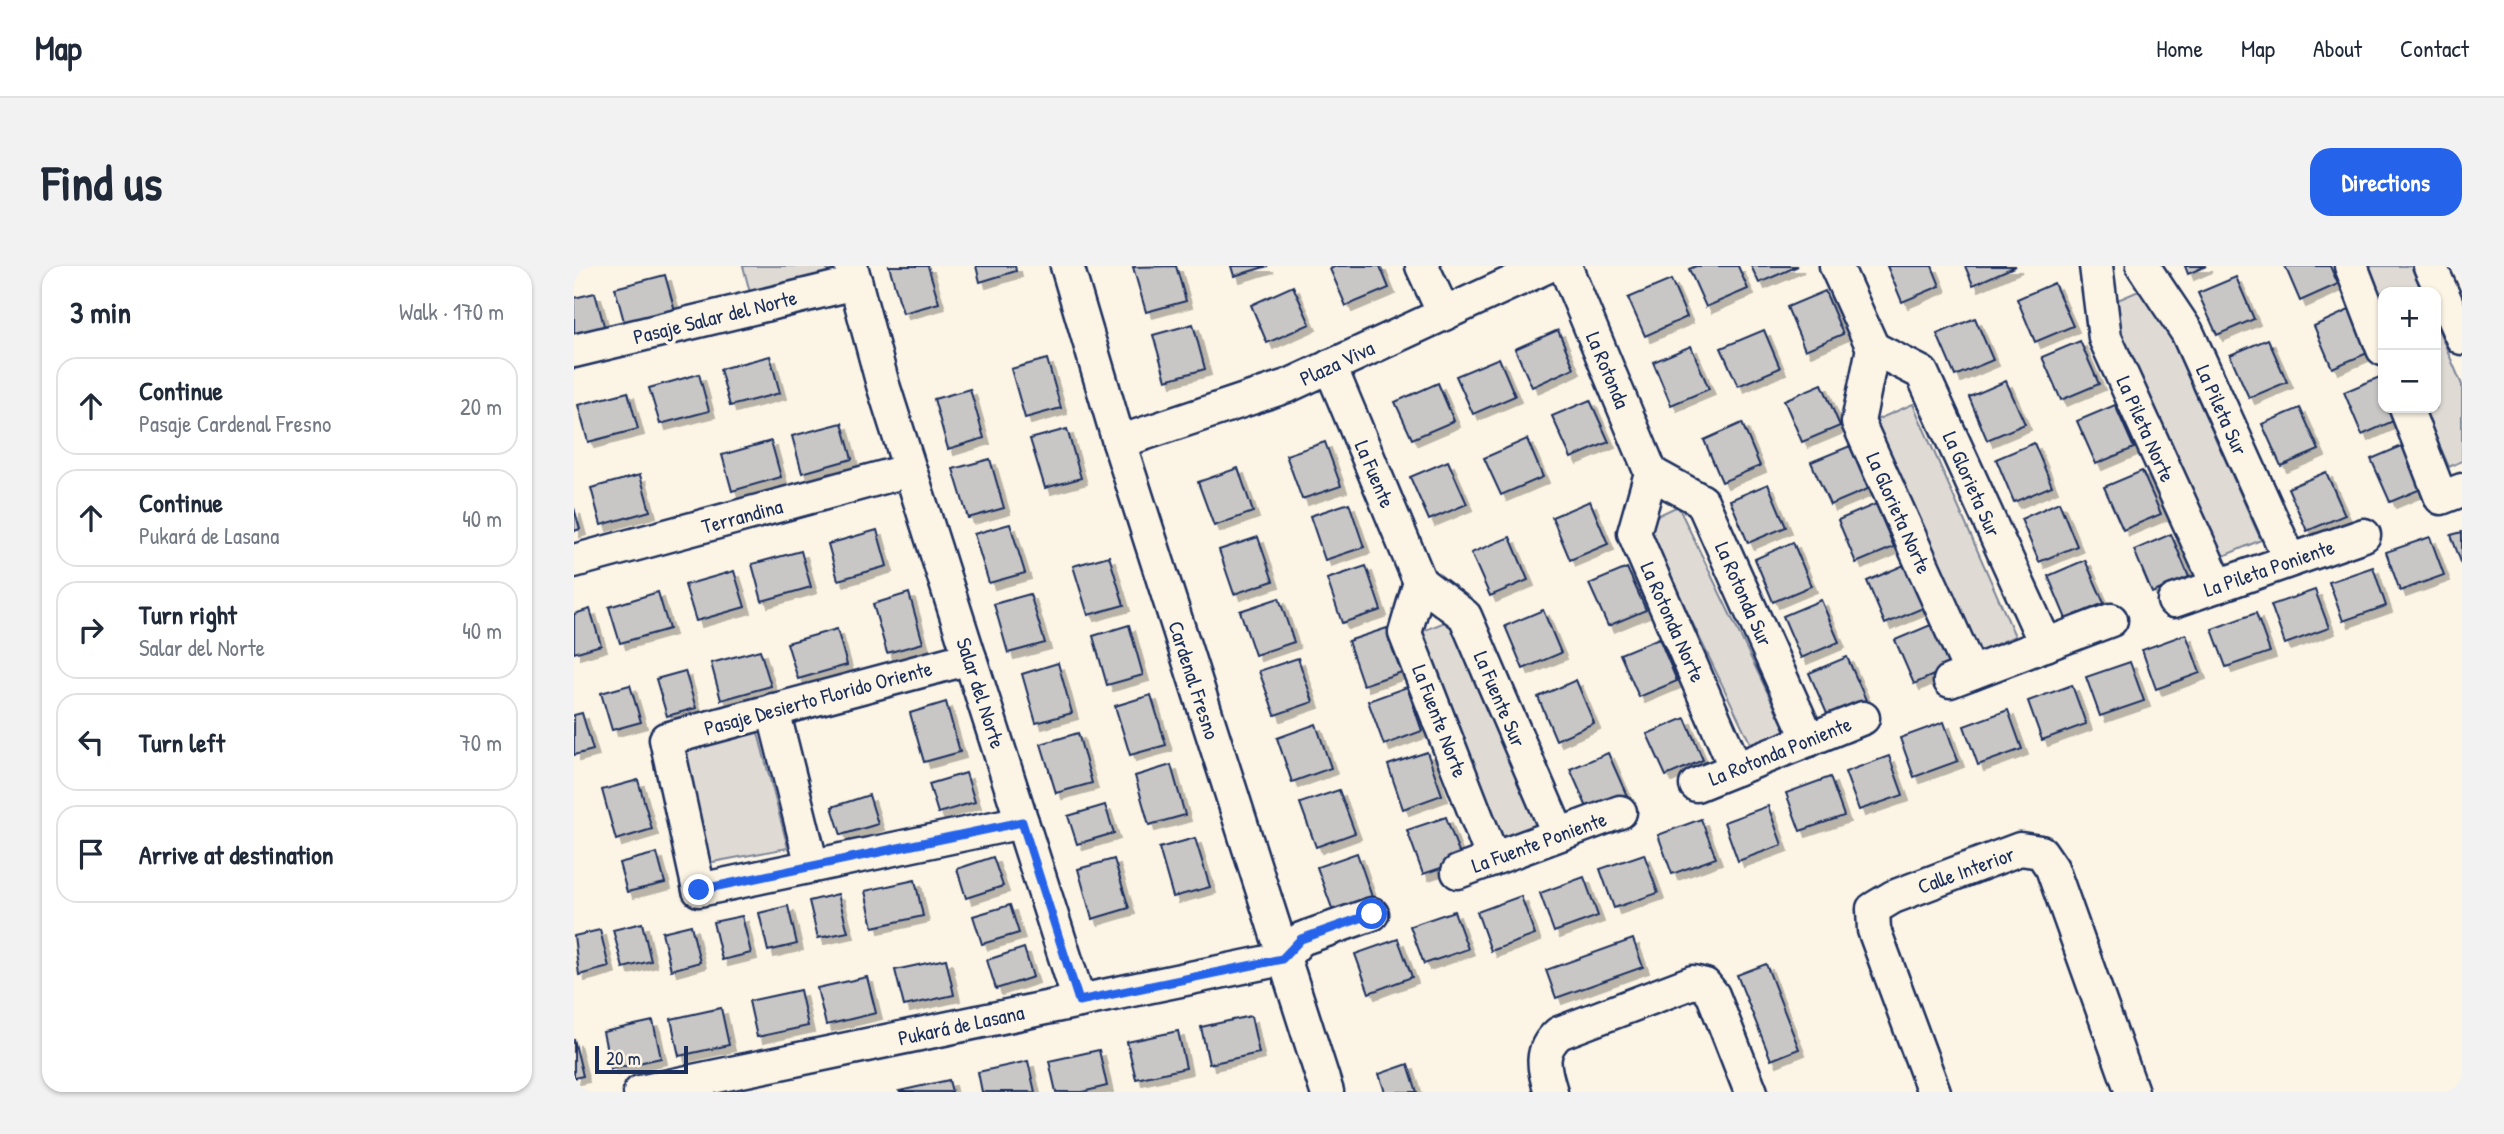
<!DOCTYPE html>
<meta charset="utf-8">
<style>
body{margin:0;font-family:"Patrick Hand",sans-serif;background:#f2f2f3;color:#1f2937}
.controls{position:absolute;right:21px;top:21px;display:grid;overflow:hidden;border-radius:14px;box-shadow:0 2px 5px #0004}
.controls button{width:63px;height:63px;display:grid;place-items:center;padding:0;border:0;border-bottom:2px solid #e0e1e3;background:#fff;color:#1f2937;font:35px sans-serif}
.scale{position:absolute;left:21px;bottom:18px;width:93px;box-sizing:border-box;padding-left:7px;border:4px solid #1b2f5e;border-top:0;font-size:19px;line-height:24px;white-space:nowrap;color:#1b2f5e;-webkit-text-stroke:5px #fcf5e5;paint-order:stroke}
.stop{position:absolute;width:21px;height:21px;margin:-16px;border:5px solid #2563eb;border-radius:50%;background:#fff}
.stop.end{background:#2563eb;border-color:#fff;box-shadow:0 2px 7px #0008}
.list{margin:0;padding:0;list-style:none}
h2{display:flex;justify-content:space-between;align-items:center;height:91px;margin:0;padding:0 28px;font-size:30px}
h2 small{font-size:23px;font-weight:400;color:#747a83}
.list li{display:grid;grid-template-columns:46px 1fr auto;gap:21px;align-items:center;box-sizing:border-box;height:98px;margin:0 14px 14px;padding:0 14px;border:2px solid #e0e1e3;border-radius:21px}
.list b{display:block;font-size:26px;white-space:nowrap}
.list p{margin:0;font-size:23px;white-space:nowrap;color:#747a83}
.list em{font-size:23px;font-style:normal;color:#747a83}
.icon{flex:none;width:38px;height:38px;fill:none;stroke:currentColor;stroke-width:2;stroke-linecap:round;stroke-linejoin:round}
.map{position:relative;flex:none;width:1888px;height:826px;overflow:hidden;border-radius:21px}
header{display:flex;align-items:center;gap:42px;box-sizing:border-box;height:98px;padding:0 35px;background:#fff;border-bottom:2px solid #e0e1e3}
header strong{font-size:33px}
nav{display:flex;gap:38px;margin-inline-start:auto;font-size:24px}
.intro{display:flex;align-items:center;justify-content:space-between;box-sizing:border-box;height:168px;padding:0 42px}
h1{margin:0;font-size:49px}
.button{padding:18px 32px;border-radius:21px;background:#2563eb;color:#fff;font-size:24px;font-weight:700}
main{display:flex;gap:42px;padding:0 42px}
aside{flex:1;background:#fff;border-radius:21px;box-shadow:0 2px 5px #0004}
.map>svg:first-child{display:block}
.green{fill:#dfdbd4;stroke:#7d8599;stroke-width:2}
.building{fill:#c8c7c6;stroke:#1b2f5e;stroke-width:2;filter:url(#shadow)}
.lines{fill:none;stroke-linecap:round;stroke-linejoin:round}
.street-casing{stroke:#1b2f5e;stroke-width:37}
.street{stroke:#fcf5e5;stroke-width:32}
.route{stroke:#2563eb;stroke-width:9}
.labels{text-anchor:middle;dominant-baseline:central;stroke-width:7;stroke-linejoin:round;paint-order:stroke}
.street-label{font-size:21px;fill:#1b2f5e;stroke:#fcf5e5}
</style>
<header>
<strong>Map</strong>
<nav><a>Home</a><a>Map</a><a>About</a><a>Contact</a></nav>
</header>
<div class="intro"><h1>Find us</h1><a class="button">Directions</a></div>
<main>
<aside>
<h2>3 min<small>Walk · 170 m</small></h2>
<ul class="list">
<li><svg class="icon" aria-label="ahead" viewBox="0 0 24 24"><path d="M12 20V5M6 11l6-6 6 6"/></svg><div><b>Continue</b><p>Pasaje Cardenal Fresno</p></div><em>20 m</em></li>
<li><svg class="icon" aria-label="ahead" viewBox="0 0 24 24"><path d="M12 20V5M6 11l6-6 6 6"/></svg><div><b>Continue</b><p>Pukará de Lasana</p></div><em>40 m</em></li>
<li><svg class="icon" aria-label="right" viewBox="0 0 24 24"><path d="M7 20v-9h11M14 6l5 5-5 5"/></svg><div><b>Turn right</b><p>Salar del Norte</p></div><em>40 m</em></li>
<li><svg class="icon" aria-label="left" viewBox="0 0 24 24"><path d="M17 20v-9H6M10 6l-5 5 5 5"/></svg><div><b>Turn left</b></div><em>70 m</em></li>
<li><svg class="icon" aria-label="arrive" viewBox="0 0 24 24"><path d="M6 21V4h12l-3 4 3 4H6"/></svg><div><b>Arrive at destination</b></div></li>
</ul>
</aside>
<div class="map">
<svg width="1888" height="826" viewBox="0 0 1888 826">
<defs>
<filter id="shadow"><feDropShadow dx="6" dy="6" stdDeviation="0" flood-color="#0004"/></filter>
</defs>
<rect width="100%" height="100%" fill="#fcf5e5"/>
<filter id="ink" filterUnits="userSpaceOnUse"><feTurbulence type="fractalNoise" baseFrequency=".0143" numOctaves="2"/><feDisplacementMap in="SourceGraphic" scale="14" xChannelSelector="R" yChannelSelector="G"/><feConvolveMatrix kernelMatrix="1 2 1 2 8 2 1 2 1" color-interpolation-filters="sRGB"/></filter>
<g filter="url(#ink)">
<g class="green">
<path d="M 169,0 L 252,0 L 256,13 L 178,34 Z"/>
<path d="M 1788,0 L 1837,0 L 1848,26 L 1809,26 L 1809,50 Z"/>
<path d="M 1574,21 L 1687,274 L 1645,292 L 1532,39 Z"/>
<path d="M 1862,58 L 1888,119 L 1888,195 L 1875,201 L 1849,142 L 1862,142 Z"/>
<path d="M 1339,138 L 1441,370 L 1403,387 L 1302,154 Z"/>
<path d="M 1104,240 L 1214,469 L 1180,485 L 1070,256 Z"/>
<path d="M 881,352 L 966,569 L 926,584 L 841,368 Z"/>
<path d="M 183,463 L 214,582 L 133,597 L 104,484 Z"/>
</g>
<g class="building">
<path d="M 315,0 L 354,0 L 365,37 L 329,47 Z"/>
<path d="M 402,0 L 441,0 L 442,5 L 406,16 Z"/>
<path d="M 602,0 L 612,35 L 572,46 L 559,1 Z"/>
<path d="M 657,0 L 694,0 L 660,10 Z"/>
<path d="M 762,0 L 806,0 L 815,22 L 772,40 L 756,3 Z"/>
<path d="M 1122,0 L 1164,0 L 1174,23 L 1132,41 L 1115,3 Z"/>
<path d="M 1177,0 L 1224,0 L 1185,17 Z"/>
<path d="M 1313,0 L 1358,0 L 1366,20 L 1328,36 Z"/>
<path d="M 1391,0 L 1442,0 L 1399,19 Z"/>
<path d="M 1611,0 L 1632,0 L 1614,8 Z"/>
<path d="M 1711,0 L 1756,0 L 1764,18 L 1726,35 Z"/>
<path d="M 91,9 L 101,45 L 51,59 L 41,22 Z"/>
<path d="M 1662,11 L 1680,53 L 1643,69 L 1624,27 Z"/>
<path d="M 1097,14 L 1113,51 L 1071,70 L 1054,32 Z"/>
<path d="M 1480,17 L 1499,60 L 1461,76 L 1443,33 Z"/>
<path d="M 719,20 L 736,58 L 693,77 L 677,39 Z"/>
<path d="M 1251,25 L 1269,68 L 1231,84 L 1213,41 Z"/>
<path d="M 21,27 L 31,63 L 0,72 L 0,32 Z"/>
<path d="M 1777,43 L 1796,86 L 1758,102 L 1740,60 Z"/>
<path d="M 1401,52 L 1419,94 L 1381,110 L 1363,68 Z"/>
<path d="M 619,58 L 631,103 L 592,114 L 579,69 Z"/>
<path d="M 984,64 L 1000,102 L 958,121 L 941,83 Z"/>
<path d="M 1190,64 L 1206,102 L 1164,120 L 1147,82 Z"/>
<path d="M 1694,73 L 1713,116 L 1675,132 L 1656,89 Z"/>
<path d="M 1506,75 L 1525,118 L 1487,134 L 1468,91 Z"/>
<path d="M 1117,80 L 1135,123 L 1097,139 L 1079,96 Z"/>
<path d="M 196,90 L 206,127 L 156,140 L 146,103 Z"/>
<path d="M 925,92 L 941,130 L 899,148 L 882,110 Z"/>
<path d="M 473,93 L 487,142 L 451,152 L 437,103 Z"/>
<path d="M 125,108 L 135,145 L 86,158 L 75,122 Z"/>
<path d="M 1808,110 L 1809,142 L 1822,142 L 1826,152 L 1788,169 L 1770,126 Z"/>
<path d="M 1432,115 L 1451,158 L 1413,174 L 1395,131 Z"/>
<path d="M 864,117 L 880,155 L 838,173 L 821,136 Z"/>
<path d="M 1248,118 L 1266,160 L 1228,176 L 1210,134 Z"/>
<path d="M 396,123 L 410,172 L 374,183 L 360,133 Z"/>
<path d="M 54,126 L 64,163 L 14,176 L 4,139 Z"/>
<path d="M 1016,134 L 1035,176 L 997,192 L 978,150 Z"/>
<path d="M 1541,139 L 1560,182 L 1522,198 L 1503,155 Z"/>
<path d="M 1726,142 L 1745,184 L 1707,200 L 1688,158 Z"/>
<path d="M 268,157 L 278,193 L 228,207 L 218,170 Z"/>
<path d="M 1168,157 L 1186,200 L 1148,216 L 1130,174 Z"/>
<path d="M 493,163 L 507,212 L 471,222 L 456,173 Z"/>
<path d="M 953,173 L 969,211 L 927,229 L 910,192 Z"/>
<path d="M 197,175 L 207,211 L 158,225 L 148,189 Z"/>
<path d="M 751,176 L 767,220 L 728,233 L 712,189 Z"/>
<path d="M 1460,177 L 1478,220 L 1440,236 L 1422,193 Z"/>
<path d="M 1835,177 L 1854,220 L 1816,236 L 1797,193 Z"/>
<path d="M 1276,180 L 1294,223 L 1256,239 L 1237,196 Z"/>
<path d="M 416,193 L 430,242 L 394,252 L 379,203 Z"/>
<path d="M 874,195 L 893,238 L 855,254 L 836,211 Z"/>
<path d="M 664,202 L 679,246 L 640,260 L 624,216 Z"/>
<path d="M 1568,205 L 1587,248 L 1549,264 L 1530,221 Z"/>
<path d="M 1752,206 L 1771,249 L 1733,265 L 1714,222 Z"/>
<path d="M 66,209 L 76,245 L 27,259 L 17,222 Z"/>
<path d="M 1194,218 L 1212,261 L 1174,277 L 1156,234 Z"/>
<path d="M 1016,235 L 1034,278 L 996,294 L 978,251 Z"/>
<path d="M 1485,236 L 1503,280 L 1465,296 L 1447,253 Z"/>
<path d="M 775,237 L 790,281 L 751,294 L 736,250 Z"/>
<path d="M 1302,238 L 1320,281 L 1282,297 L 1264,254 Z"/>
<path d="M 0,242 L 6,263 L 0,265 Z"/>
<path d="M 436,258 L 451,307 L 415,317 L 400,268 Z"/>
<path d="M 303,264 L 313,300 L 264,314 L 254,278 Z"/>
<path d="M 1888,266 L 1888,299 L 1877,269 Z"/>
<path d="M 1597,268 L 1615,311 L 1578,327 L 1560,284 Z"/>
<path d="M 684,271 L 699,315 L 660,328 L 645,284 Z"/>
<path d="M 936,271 L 954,314 L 916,330 L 897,287 Z"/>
<path d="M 1856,271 L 1870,309 L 1826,325 L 1812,286 Z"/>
<path d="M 1219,276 L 1237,320 L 1199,336 L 1181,293 Z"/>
<path d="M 227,285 L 237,321 L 188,335 L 178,298 Z"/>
<path d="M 535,290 L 550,339 L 514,349 L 499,300 Z"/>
<path d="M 1511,294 L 1530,337 L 1492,353 L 1474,310 Z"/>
<path d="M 1330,299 L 1349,342 L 1311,358 L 1293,315 Z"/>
<path d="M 792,300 L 807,344 L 768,357 L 753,313 Z"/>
<path d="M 1799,301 L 1812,340 L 1769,355 L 1755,316 Z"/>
<path d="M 1053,302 L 1072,344 L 1034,360 L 1015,318 Z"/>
<path d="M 160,305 L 171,341 L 122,355 L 111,319 Z"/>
<path d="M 1741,324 L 1755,362 L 1711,378 L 1697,339 Z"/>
<path d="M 84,326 L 95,363 L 46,377 L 35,341 Z"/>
<path d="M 335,327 L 349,377 L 313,387 L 299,338 Z"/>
<path d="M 456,328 L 471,377 L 434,387 L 420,338 Z"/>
<path d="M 705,332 L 720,376 L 681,389 L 666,345 Z"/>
<path d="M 1247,334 L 1265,376 L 1227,392 L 1209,350 Z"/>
<path d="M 16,343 L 27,379 L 0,387 L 0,348 Z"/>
<path d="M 969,344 L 987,387 L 949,403 L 931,360 Z"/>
<path d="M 1682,347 L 1696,386 L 1652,401 L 1638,363 Z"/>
<path d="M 1359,358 L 1377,401 L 1340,418 L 1321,374 Z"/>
<path d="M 555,359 L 569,409 L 533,419 L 519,370 Z"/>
<path d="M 813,362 L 828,406 L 789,419 L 774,375 Z"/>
<path d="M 263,363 L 273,399 L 224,413 L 213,377 Z"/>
<path d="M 1612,368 L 1626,407 L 1582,423 L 1568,384 Z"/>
<path d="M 1085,372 L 1103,415 L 1065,431 L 1046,388 Z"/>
<path d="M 186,384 L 197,420 L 147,434 L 137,397 Z"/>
<path d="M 1273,391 L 1292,434 L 1254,450 L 1235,407 Z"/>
<path d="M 724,392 L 739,436 L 701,449 L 685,405 Z"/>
<path d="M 1556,396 L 1570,435 L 1526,450 L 1512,411 Z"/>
<path d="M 484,397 L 498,447 L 462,457 L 448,408 Z"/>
<path d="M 111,405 L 122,442 L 93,450 L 82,413 Z"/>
<path d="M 1002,414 L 1020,457 L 982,474 L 964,431 Z"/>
<path d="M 56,419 L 67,456 L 38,464 L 27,427 Z"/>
<path d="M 1498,419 L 1512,458 L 1468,474 L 1454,435 Z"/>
<path d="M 833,421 L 848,465 L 810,479 L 794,435 Z"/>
<path d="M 577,429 L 592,479 L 556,489 L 541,440 Z"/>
<path d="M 372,436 L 386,486 L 350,496 L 336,447 Z"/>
<path d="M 1434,444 L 1448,483 L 1404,499 L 1390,460 Z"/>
<path d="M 8,447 L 19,484 L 0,489 L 0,449 Z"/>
<path d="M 1111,452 L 1129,494 L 1092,510 L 1073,468 Z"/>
<path d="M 1370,456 L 1384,495 L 1340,511 L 1326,472 Z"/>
<path d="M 742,458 L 757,502 L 718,516 L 703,472 Z"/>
<path d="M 504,467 L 518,517 L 482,527 L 467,478 Z"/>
<path d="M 853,486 L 868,529 L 829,543 L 814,499 Z"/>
<path d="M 1034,487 L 1053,530 L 1015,546 L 996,503 Z"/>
<path d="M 1315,490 L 1329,529 L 1285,544 L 1271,506 Z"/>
<path d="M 597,499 L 611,549 L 575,559 L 561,510 Z"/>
<path d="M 392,507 L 401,536 L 364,547 L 355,518 Z"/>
<path d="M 1256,511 L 1270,550 L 1226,565 L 1212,527 Z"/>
<path d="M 64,514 L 78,563 L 42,574 L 28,524 Z"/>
<path d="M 765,524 L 781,567 L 742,581 L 726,537 Z"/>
<path d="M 295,529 L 304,558 L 267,569 L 258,541 Z"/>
<path d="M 531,539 L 540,567 L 503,578 L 494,550 Z"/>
<path d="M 1194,540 L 1208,579 L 1164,595 L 1150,556 Z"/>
<path d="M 872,551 L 888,595 L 849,608 L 833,564 Z"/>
<path d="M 1127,553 L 1142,592 L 1098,608 L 1084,569 Z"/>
<path d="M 621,572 L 636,621 L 599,631 L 585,582 Z"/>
<path d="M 83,587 L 91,617 L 53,626 L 45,597 Z"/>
<path d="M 783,587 L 798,631 L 759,645 L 743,601 Z"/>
<path d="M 1070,588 L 1084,627 L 1040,642 L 1026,603 Z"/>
<path d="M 419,591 L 429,620 L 392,632 L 383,603 Z"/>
<path d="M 540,593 L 555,642 L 518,653 L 504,603 Z"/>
<path d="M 1010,611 L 1024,650 L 980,666 L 966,627 Z"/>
<path d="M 341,614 L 349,650 L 299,661 L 291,625 Z"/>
<path d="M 264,628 L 274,666 L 244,672 L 235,635 Z"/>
<path d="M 947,630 L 961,669 L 917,685 L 903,646 Z"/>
<path d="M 436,639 L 445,667 L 408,678 L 399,650 Z"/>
<path d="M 214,640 L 223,678 L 194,685 L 185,647 Z"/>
<path d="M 880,645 L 894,683 L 850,698 L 836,660 Z"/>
<path d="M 168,650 L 177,687 L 148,694 L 139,656 Z"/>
<path d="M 68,657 L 77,695 L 49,702 L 39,664 Z"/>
<path d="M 117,659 L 126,696 L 97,704 L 88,666 Z"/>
<path d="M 26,664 L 35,701 L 5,709 L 0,670 Z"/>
<path d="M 824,673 L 838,711 L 795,727 L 781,688 Z"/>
<path d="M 1059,673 L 1069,701 L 982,732 L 972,704 Z"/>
<path d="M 450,682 L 459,711 L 422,723 L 413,694 Z"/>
<path d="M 372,693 L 380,729 L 330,740 L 321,704 Z"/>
<path d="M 1192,698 L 1225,783 L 1197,794 L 1163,709 Z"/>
<path d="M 293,711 L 302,747 L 252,759 L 243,722 Z"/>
<path d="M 226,724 L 234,760 L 183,771 L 175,735 Z"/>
<path d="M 147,742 L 155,779 L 105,790 L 97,753 Z"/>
<path d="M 677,750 L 685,787 L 635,798 L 627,761 Z"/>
<path d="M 79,755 L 87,792 L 37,803 L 29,766 Z"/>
<path d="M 604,765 L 612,802 L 562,813 L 553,776 Z"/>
<path d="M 0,773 L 9,810 L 0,812 Z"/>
<path d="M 525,784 L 533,820 L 508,826 L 482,826 L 475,795 Z"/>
<path d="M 454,795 L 461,826 L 408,826 L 404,806 Z"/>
<path d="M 834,798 L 843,826 L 811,826 L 805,808 Z"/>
<path d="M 375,814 L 378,826 L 326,826 L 325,825 Z"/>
</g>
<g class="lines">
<defs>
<g id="street">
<path d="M 277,0 L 309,119 L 505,735"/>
<path d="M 493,0 L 545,176 L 753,826"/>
<path d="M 848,0 L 870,48"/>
<path d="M 991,0 L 1077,207"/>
<path d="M 1262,0 L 1299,82"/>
<path d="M 1522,0 L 1531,72 L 1644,320"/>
<path d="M 1569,0 L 1613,66 L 1716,294"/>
<path d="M 1777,0 L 1809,83"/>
<path d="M 1856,0 L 1888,72"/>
<path d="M 1299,82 L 1348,107 L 1472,379"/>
<path d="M 1299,82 L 1284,156 L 1397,407"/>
<path d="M 0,85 L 282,17"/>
<path d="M 756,100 L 846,316"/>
<path d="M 1832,142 L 1867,232 L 1888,224"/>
<path d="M 545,176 L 716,119 L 974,0"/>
<path d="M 1077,207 L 1128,235 L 1235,474"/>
<path d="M 1077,207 L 1060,267 L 1162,503"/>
<path d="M 0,295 L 336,204"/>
<path d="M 846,316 L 831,367 L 919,593"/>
<path d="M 846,316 L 891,350 L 984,567"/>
<path d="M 1600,335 L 1790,269"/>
<path d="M 396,392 L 92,473 L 125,624 L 448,556"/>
<path d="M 1376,415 L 1537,354"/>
<path d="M 199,444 L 238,600"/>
<path d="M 1122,519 L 1289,452"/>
<path d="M 884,606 L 1046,546"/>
<path d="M 66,826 L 708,693 L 727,673 L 798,648"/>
<path d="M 977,826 C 970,803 964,785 985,767 L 1119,716 L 1131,719 L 1139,729 L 1177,826"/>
<path d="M 1360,826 L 1300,664 L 1299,643 L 1319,631 L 1446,583 L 1467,586 L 1478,602 L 1558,826"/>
</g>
</defs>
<use href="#street" class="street-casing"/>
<use href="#street" class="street"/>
</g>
</g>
<g class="lines" filter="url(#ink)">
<path class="route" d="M 125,624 L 448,556 L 505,735 L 708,693 L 727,673 L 798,648"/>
</g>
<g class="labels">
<g class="street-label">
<text transform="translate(141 51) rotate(-14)">Pasaje Salar del Norte</text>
<text transform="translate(763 97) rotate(-25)">Plaza Viva</text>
<text transform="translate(1034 104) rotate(67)">La Rotonda</text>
<text transform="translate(1648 144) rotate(66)">La Pileta Sur</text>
<text transform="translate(1572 163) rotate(66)">La Pileta Norte</text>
<text transform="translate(801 208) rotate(67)">La Fuente</text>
<text transform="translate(1398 218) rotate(66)">La Glorieta Sur</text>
<text transform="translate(1325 247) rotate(66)">La Glorieta Norte</text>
<text transform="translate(168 250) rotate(-15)">Terrandina</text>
<text transform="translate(1695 302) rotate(-19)">La Pileta Poniente</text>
<text transform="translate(1170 328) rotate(66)">La Rotonda Sur</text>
<text transform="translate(1099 356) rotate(66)">La Rotonda Norte</text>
<text transform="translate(620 414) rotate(72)">Cardenal Fresno</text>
<text transform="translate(407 427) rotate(72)">Salar del Norte</text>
<text transform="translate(244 432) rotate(-15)">Pasaje Desierto Florido Oriente</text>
<text transform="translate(926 433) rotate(67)">La Fuente Sur</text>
<text transform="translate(866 455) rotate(69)">La Fuente Norte</text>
<text transform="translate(1206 485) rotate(-22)">La Rotonda Poniente</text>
<text transform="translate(965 576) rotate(-20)">La Fuente Poniente</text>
<text transform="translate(1392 604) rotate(-20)">Calle Interior</text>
<text transform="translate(387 759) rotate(-12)">Pukará de Lasana</text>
</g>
</g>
</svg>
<div class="controls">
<button>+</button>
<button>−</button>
</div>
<div class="scale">20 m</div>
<div class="stop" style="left:798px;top:648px"></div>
<div class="stop end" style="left:125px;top:624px"></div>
</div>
</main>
